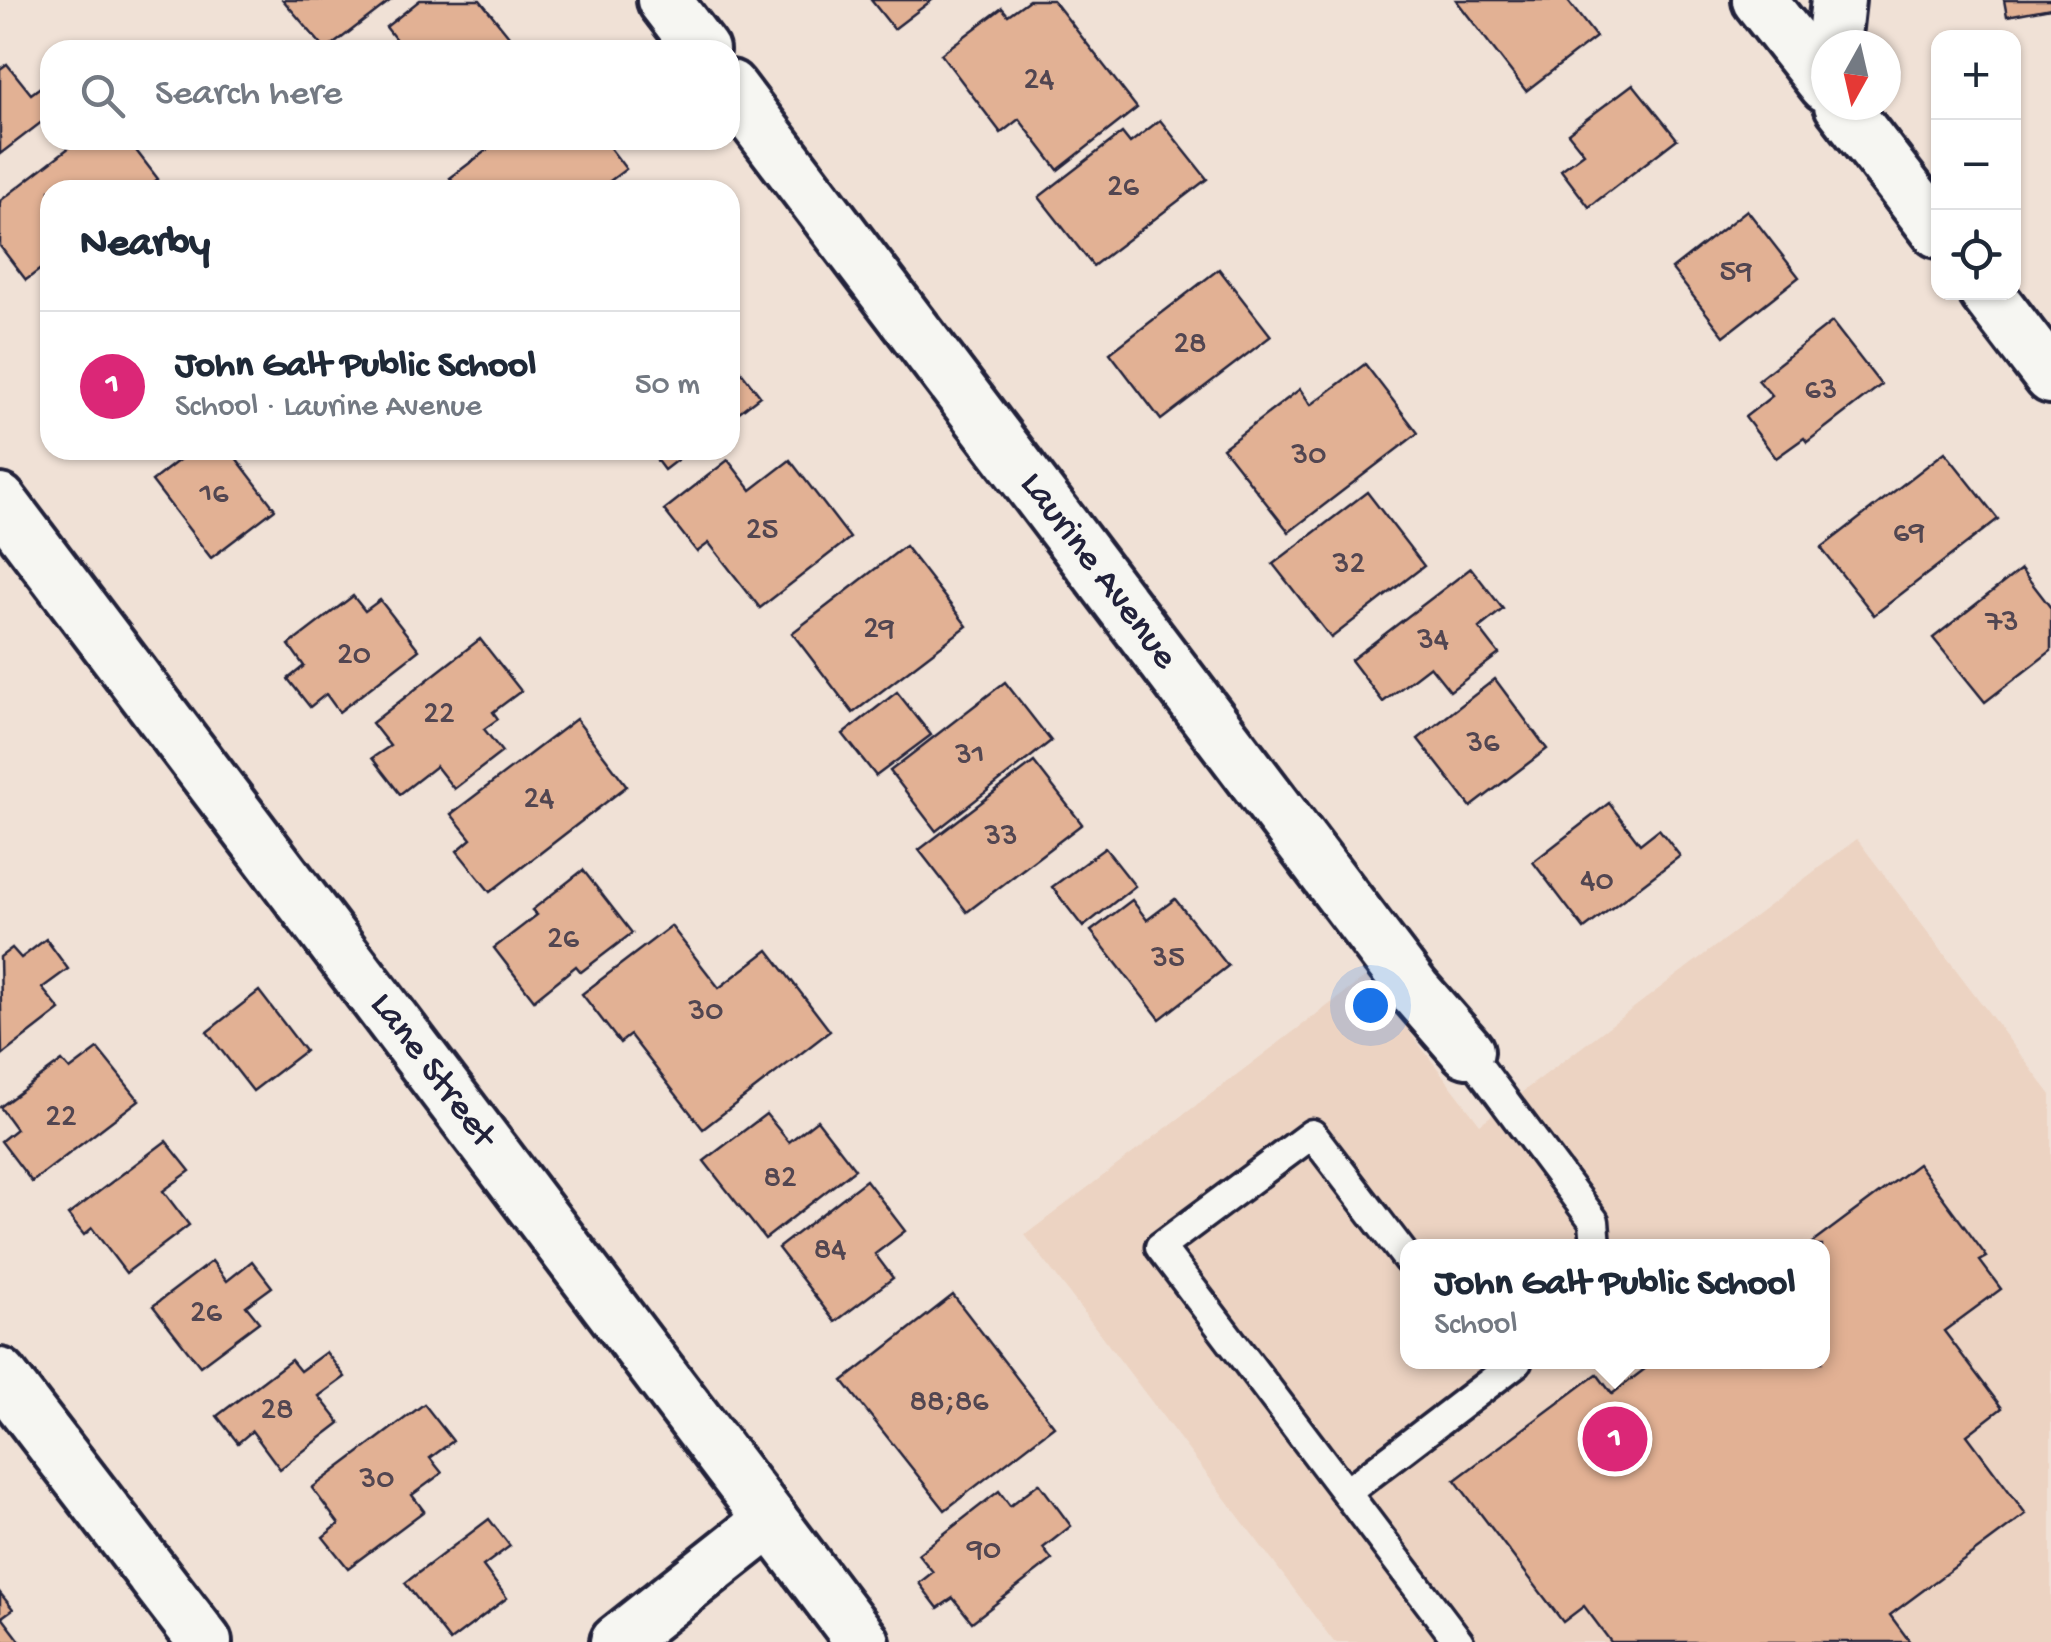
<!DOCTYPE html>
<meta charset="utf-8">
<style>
body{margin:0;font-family:"Gochi Hand",sans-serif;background:#f2f2f3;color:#1f2937}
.controls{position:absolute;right:30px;top:30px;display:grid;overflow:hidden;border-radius:20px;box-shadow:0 2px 8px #0004}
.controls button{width:90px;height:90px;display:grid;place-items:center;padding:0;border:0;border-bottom:2px solid #e0e1e3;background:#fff;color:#1f2937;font:50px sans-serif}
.compass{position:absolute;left:1811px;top:30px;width:90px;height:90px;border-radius:50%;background:#fff;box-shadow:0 2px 8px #0004;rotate:188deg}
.you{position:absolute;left:1370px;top:1005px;width:35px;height:35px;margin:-25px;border:8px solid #fff;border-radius:50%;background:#1a73e8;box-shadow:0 0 0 15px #1a73e833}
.badge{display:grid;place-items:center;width:65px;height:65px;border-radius:50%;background:#db2777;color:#fff;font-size:32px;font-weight:700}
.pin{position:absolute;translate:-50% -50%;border:5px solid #fff;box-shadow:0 2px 10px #0006}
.popup{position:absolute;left:1400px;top:1239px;width:430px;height:130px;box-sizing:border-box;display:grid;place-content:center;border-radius:20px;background:#fff;filter:drop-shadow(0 2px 8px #0005);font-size:32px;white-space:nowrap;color:#747a83}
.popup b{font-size:38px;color:#1f2937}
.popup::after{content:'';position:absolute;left:50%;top:100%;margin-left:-20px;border:20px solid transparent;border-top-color:#fff}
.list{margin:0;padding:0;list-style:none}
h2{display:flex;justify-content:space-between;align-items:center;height:130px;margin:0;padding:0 40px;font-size:42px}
h2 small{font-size:32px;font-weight:400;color:#747a83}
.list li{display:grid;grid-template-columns:65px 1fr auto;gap:30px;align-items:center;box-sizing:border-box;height:150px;padding:0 40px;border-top:2px solid #e0e1e3}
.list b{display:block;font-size:38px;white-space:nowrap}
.list p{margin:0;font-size:32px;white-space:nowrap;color:#747a83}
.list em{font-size:32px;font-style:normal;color:#747a83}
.icon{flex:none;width:55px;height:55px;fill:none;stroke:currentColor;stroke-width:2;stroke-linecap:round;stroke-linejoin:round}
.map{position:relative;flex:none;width:2051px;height:1642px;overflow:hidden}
.search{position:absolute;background:#fff;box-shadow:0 2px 8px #0004;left:40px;top:40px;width:700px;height:110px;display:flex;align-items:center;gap:25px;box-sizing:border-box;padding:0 35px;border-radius:30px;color:#747a83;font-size:38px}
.panel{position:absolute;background:#fff;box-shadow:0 2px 8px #0004;left:40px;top:180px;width:700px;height:280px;border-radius:30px}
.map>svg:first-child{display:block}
.built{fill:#ecd3c2;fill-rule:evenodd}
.building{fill:#e2b194;stroke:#22223b;stroke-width:2.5}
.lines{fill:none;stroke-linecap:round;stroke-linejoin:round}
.service-casing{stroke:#22223b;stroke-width:35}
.minor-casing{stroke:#22223b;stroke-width:60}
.service{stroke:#f6f6f2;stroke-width:28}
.minor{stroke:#f6f6f2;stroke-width:52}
.labels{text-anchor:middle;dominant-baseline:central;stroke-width:9;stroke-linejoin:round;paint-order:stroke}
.number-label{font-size:32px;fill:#524651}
.street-label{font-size:38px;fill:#22223b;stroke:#f6f6f2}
</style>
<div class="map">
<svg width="2051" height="1642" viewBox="0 0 2051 1642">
<rect width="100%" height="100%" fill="#f0e1d6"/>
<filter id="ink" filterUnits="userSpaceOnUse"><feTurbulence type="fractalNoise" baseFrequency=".01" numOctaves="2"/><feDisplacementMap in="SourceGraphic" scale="20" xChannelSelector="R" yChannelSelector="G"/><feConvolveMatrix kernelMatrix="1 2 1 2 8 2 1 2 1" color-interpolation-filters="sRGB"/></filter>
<g filter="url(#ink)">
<path class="built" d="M 1857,839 L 2051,1095 L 2051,1642 L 1334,1642 L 1025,1235 L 1367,976 L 1480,1124 ZM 1408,1246 L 1822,1246 L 1822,1362 L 1408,1362 Z"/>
<g class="building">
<path d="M 283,0 L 391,0 L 326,50 Z"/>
<path d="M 420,0 L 480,0 L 517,46 L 512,50 L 404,50 L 386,27 Z"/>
<path d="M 871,0 L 932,0 L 894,29 Z"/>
<path d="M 1029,0 L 1053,0 L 1137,108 L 1058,170 L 1019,119 L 1001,133 L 941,54 L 1002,8 L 1008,15 Z"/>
<path d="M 1456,0 L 1567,0 L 1596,37 L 1526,91 Z"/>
<path d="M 2004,0 L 2051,0 L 2051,8 L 2007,16 Z"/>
<path d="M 7,64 L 31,94 L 50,80 L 50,131 L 43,121 L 0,154 L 0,69 Z"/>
<path d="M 1633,84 L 1677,139 L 1589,207 L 1561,170 L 1584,153 L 1568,133 Z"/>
<path d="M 1160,120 L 1207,179 L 1093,266 L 1039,197 L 1122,133 L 1130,143 Z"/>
<path d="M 79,140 L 128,140 L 158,179 L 143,190 L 50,190 L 50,262 L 26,280 L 0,246 L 0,201 Z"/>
<path d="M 500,140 L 604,140 L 626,169 L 598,190 L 459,190 L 450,178 Z"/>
<path d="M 1747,210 L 1799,277 L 1724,336 L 1672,269 Z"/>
<path d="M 1219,269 L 1271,336 L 1161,420 L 1110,353 Z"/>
<path d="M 1832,322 L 1881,385 L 1807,442 L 1804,438 L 1776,458 L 1745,417 L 1772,396 L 1758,380 Z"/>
<path d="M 730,357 L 760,396 L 730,419 Z"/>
<path d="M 1365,364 L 1418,433 L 1289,532 L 1223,448 L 1300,389 L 1311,405 Z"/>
<path d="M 192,450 L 230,450 L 275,509 L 211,558 L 152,481 Z"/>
<path d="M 649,450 L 690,450 L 664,470 Z"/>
<path d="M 1945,452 L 1998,519 L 1874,615 L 1821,548 Z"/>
<path d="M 728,460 L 751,490 L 790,460 L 850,538 L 760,608 L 709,543 L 697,552 L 664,510 Z"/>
<path d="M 1367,492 L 1424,566 L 1331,638 L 1273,564 Z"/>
<path d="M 905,546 L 967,626 L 853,713 L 792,633 Z"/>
<path d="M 1471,568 L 1503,609 L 1479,628 L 1499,654 L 1450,691 L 1430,666 L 1383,702 L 1351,660 Z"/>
<path d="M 2021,569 L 2051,608 L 2051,651 L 1985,702 L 1933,638 Z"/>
<path d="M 353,596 L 365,611 L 380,600 L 419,650 L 339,712 L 326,694 L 310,707 L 288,679 L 304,666 L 289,645 Z"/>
<path d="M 480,639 L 521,691 L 493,712 L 498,719 L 484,729 L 502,752 L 454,789 L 436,766 L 400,794 L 372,758 L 390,746 L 372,723 Z"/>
<path d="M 1495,679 L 1547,749 L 1471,807 L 1418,739 Z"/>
<path d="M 1005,682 L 1051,741 L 936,831 L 890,771 Z"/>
<path d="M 897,692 L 931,735 L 876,776 L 843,734 Z"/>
<path d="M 576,719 L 627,786 L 490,892 L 457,851 L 471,839 L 451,814 Z"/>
<path d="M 1034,762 L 1082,824 L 967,912 L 919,850 Z"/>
<path d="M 1609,803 L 1640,844 L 1659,829 L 1680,856 L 1584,929 L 1533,862 Z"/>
<path d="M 1105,848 L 1135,886 L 1083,927 L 1052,887 Z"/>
<path d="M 583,870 L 632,933 L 581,972 L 576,966 L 534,1000 L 494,948 L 537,915 L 532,910 Z"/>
<path d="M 1175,899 L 1228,966 L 1160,1019 L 1091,931 L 1132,900 L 1147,920 Z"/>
<path d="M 671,926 L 719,988 L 768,950 L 830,1031 L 703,1129 L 630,1035 L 620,1043 L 582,994 Z"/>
<path d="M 46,939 L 68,969 L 42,988 L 60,1010 L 2,1055 L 0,957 L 12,948 L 21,958 Z"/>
<path d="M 259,991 L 305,1051 L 253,1091 L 207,1032 Z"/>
<path d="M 98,1049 L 139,1100 L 32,1182 L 1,1141 L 16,1129 L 0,1107 L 62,1061 L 70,1070 Z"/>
<path d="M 766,1114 L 789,1142 L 817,1120 L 855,1169 L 765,1239 L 704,1161 Z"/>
<path d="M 166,1141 L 190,1171 L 163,1191 L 189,1225 L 126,1273 L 92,1228 L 84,1235 L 68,1215 Z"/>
<path d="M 1918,1164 L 1987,1257 L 1980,1261 L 2001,1289 L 1944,1331 L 2002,1408 L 1967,1435 L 2026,1514 L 1890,1615 L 1910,1642 L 1611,1642 L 1584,1606 L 1563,1622 L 1455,1480 L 1597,1374 L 1612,1394 L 1654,1362 L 1822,1362 L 1822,1246 L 1808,1246 Z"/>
<path d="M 866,1180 L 905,1231 L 875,1254 L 893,1278 L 835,1322 L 778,1248 Z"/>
<path d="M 212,1261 L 227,1281 L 252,1261 L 272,1287 L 246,1306 L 259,1322 L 200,1366 L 153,1306 Z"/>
<path d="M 953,1295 L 1054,1426 L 945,1510 L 843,1381 Z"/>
<path d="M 326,1352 L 345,1377 L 319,1396 L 340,1423 L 280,1469 L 252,1431 L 238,1443 L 217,1416 L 291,1360 L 300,1371 Z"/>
<path d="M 424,1404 L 453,1441 L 430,1458 L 442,1473 L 412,1495 L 424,1511 L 348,1568 L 323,1537 L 339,1524 L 312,1488 Z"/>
<path d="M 1039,1483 L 1071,1526 L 1043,1548 L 1052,1560 L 972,1622 L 953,1598 L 938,1608 L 919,1583 L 933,1572 L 918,1554 L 999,1491 L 1010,1506 Z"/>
<path d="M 489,1519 L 510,1546 L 483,1566 L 507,1598 L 450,1641 L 405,1583 Z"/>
<path d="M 0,1593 L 13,1609 L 2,1617 L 21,1642 L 0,1642 Z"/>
</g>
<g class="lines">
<defs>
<g id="service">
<path d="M 1467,1051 L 1594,1221 L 1596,1246"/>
<path d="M 1408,1260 L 1312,1134 L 1160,1247 L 1459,1642"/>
<path d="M 1347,1492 L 1517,1362"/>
</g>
<g id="minor">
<path d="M 664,0 L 702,50"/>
<path d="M 1759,0 L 1826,85"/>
<path d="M 1833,45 L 1838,0"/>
<path id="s1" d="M 730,87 L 1414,990 L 1467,1051"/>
<path d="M 1841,105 L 1938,231"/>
<path d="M 1986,292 L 2051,377"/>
<path id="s2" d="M 0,501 L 863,1642"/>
<path d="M 0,1375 L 205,1642"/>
<path d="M 617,1642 L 771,1520"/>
</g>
</defs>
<use href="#service" class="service-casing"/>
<use href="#minor" class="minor-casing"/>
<use href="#service" class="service"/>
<use href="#minor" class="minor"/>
</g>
</g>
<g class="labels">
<g class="number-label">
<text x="1039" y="81">24</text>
<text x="1123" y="188">26</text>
<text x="1736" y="273">59</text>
<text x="1190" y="345">28</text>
<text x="1821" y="391">63</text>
<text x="1309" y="456">30</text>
<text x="214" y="495">16</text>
<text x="762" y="531">25</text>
<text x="1909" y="534">69</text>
<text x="1349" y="565">32</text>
<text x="2002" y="623">73</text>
<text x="879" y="630">29</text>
<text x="1433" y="641">34</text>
<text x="354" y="656">20</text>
<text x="439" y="715">22</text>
<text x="1483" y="744">36</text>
<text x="970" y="756">31</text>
<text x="539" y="800">24</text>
<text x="1001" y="837">33</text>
<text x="1597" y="882">40</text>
<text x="563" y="940">26</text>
<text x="1168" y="959">35</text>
<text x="706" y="1012">30</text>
<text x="61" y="1118">22</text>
<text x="780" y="1179">82</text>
<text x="830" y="1251">84</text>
<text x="206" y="1314">26</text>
<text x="949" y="1403">88;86</text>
<text x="277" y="1411">28</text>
<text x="377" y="1480">30</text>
<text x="984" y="1551">90</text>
</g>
<g class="street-label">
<text stroke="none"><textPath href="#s1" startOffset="608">Laurine Avenue</textPath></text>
<text stroke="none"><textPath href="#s2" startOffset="715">Lane Street</textPath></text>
</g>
</g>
</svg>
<div class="controls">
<button>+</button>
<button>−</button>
<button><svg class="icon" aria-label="locate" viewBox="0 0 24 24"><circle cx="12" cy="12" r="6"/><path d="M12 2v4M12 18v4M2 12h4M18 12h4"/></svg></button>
</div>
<svg class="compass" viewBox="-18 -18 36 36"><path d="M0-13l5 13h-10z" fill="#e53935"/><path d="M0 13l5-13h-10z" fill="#747a83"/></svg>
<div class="you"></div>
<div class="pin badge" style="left:1615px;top:1439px">1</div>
<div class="popup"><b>John Galt Public School</b>School</div>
<div class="search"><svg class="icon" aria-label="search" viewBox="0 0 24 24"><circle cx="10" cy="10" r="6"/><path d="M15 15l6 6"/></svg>Search here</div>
<section class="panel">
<h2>Nearby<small></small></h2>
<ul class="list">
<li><span class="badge">1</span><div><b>John Galt Public School</b><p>School · Laurine Avenue</p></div><em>50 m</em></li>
</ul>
</section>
</div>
